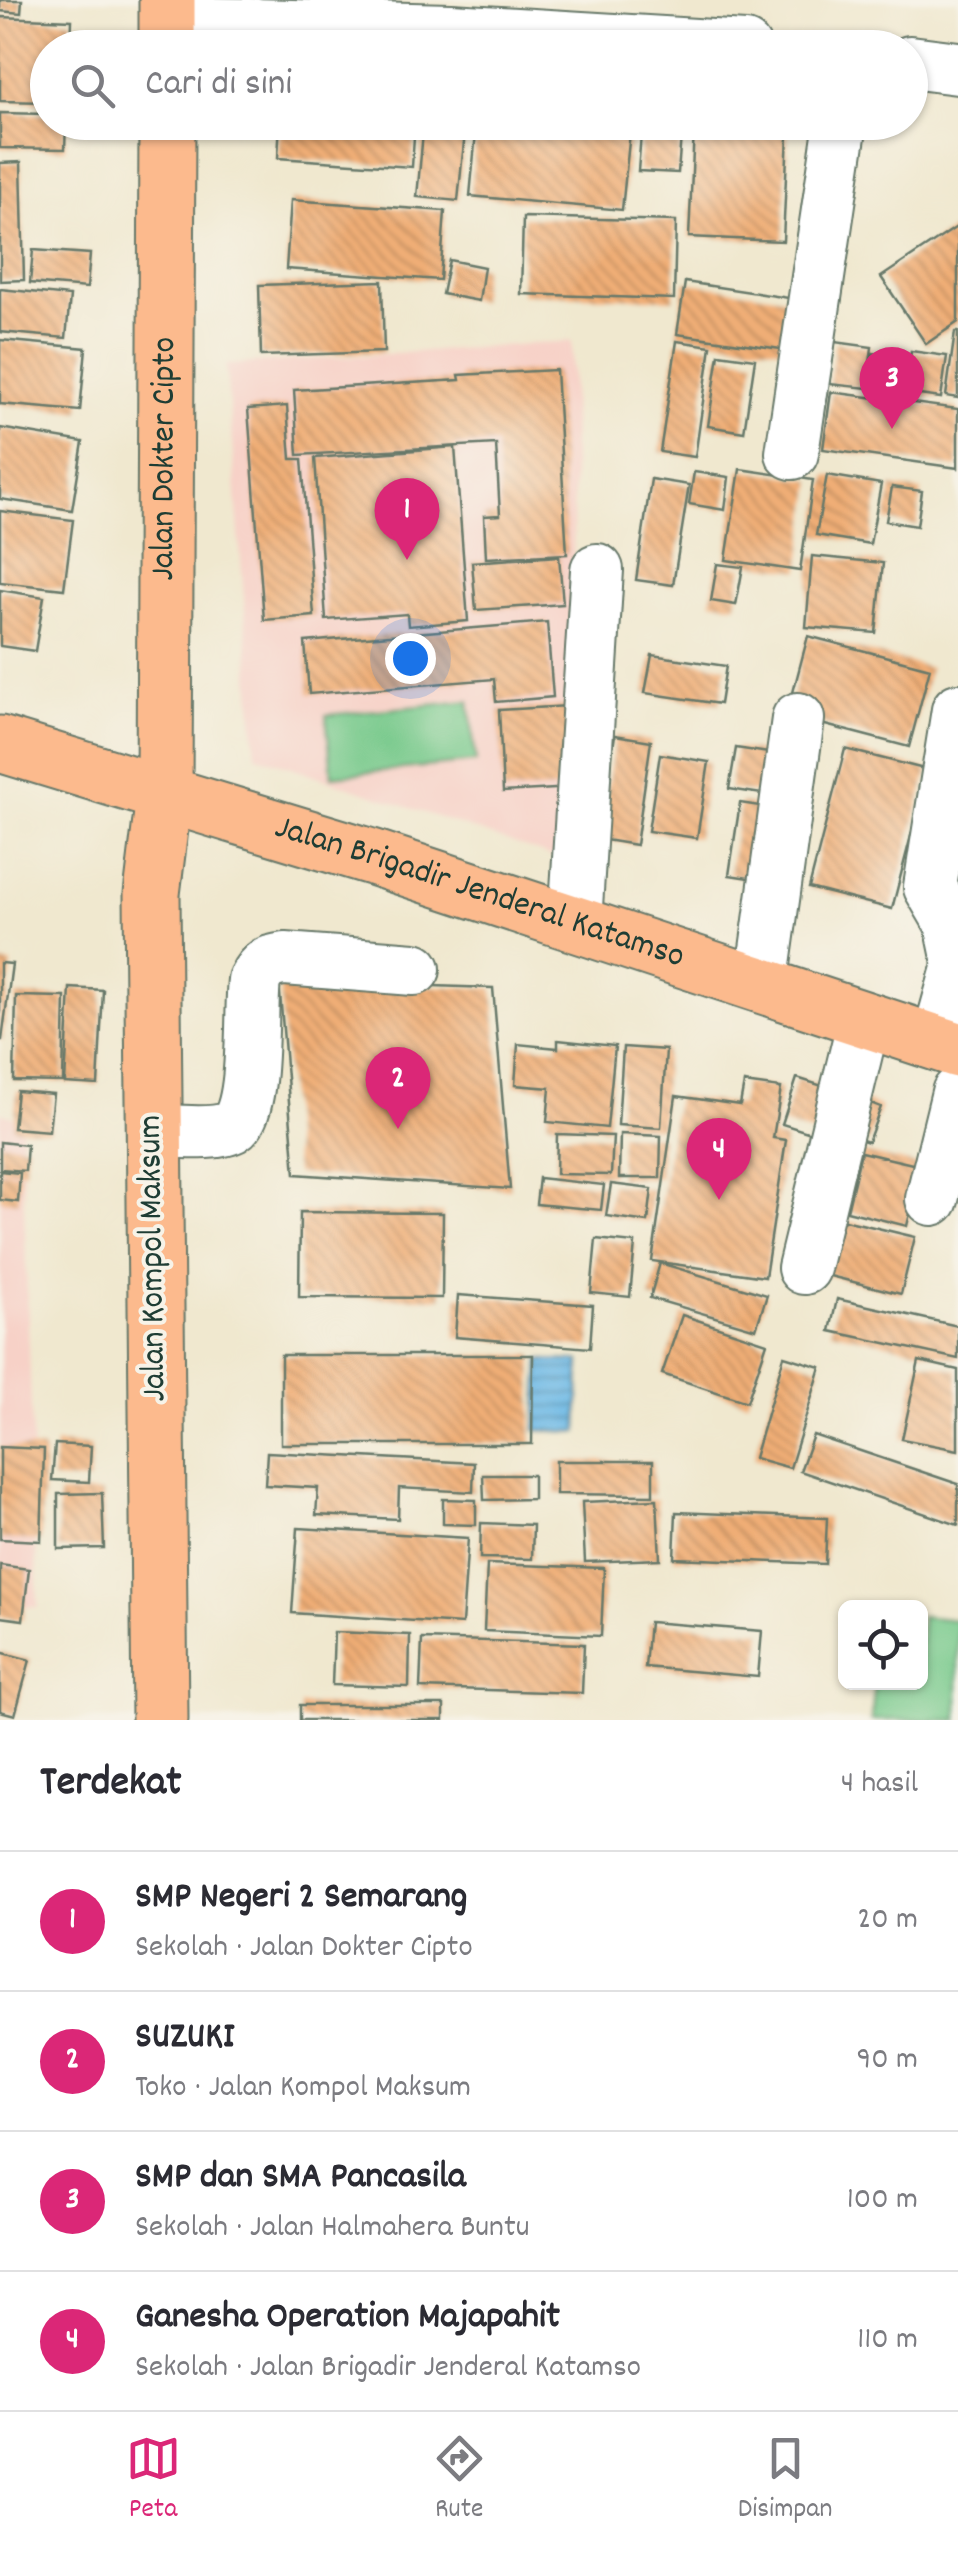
<!DOCTYPE html>
<html lang="id">
<meta charset="utf-8">
<style>
body{margin:0;font-family:Dekko,sans-serif;background:#f2f2f3;color:#2b2b33}
.controls{position:absolute;right:30px;bottom:30px;display:grid;overflow:hidden;border-radius:15px;box-shadow:0 2px 8px #0004}
.controls button{width:90px;height:90px;display:grid;place-items:center;padding:0;border:0;border-bottom:2px solid #e1e1e2;background:#fff;color:#2b2b33;font:50px sans-serif}
.you{position:absolute;left:410px;top:658px;width:35px;height:35px;margin:-25px;border:8px solid #fff;border-radius:50%;background:#1a73e8;box-shadow:0 0 0 15px #1a73e833}
.badge{display:grid;place-items:center;width:65px;height:65px;border-radius:50%;background:#db2777;color:#fff;font-size:32px;font-weight:700}
.pin{position:absolute;translate:-50% -82px;filter:drop-shadow(0 2px 5px #0008)}
.pin::after{content:'';position:absolute;top:52px;width:35px;height:30px;background:inherit;clip-path:polygon(0 0,100% 0,50% 100%)}
.list{margin:0;padding:0;list-style:none}
h2{display:flex;justify-content:space-between;align-items:center;height:130px;margin:0;padding:0 40px;font-size:42px}
h2 small{font-size:32px;font-weight:400;color:#7c7c81}
.list li{display:grid;grid-template-columns:65px 1fr auto;gap:30px;align-items:center;box-sizing:border-box;height:140px;padding:0 40px;border-top:2px solid #e1e1e2}
.list b{display:block;font-size:38px;white-space:nowrap}
.list p{margin:0;font-size:32px;white-space:nowrap;color:#7c7c81}
.list em{font-size:32px;font-style:normal;color:#7c7c81}
.icon{flex:none;width:55px;height:55px;fill:none;stroke:currentColor;stroke-width:2;stroke-linecap:round;stroke-linejoin:round}
.map{position:relative;flex:none;width:958px;height:1720px;overflow:hidden}
.search{position:absolute;background:#fff;box-shadow:0 2px 8px #0004;left:30px;right:30px;top:30px;height:110px;display:flex;align-items:center;gap:25px;box-sizing:border-box;padding:0 35px;border-radius:55px;color:#7c7c81;font-size:38px}
.sheet{height:690px;background:#fff}
nav{display:flex;justify-content:space-around;align-items:center;box-sizing:border-box;height:140px;border-top:2px solid #e1e1e2;background:#fff;font-size:28px;color:#7c7c81}
nav a{display:grid;justify-items:center;gap:5px}
nav .on{color:#db2777}
.map>svg:first-child{display:block}
.built{fill:#f7d1c7}
.green{fill:#77c98b;stroke:#4b8360;stroke-width:2.5}
.water{fill:url(#water-rules);stroke:#467b8d;stroke-width:2.5}
.building{fill:url(#building-back-hatch)}
.lines{fill:none;stroke-linecap:round;stroke-linejoin:round}
.minor-casing{stroke:#68796a;stroke-width:56}
.major-casing{stroke:#68796a;stroke-width:59}
.highway-casing{stroke:#68796a;stroke-width:59}
.minor{stroke:#fff;stroke-width:52}
.major{stroke:#fcba8d;stroke-width:55}
.highway{stroke:#fcba8d;stroke-width:55}
.labels{text-anchor:middle;dominant-baseline:central;stroke-width:8;stroke-linejoin:round;paint-order:stroke}
.street-label{font-size:35px;fill:#1f3d34;stroke:#f7f3e8}
</style>
<div class="map">
<svg width="958" height="1720" viewBox="0 0 958 1720">
<defs>
<pattern id="water-rules" width="6" height="5" patternUnits="userSpaceOnUse" patternTransform="scale(2.5)"><rect width="6" height="5" fill="#6db9e6"/><path d="M0 2.5h6" fill="none" stroke="#5998bb"/></pattern>
<pattern id="building-back-hatch" width="6" height="6" patternUnits="userSpaceOnUse" patternTransform="scale(2.5)"><rect width="6" height="6" fill="#f0ae76"/><path d="M-1 5l2 2M0 0l6 6M5-1l2 2" fill="none" stroke="#c28f62"/></pattern>
</defs>
<rect width="100%" height="100%" fill="#f7f3e8"/>
<filter id="ink" filterUnits="userSpaceOnUse"><feTurbulence type="fractalNoise" baseFrequency=".01" numOctaves="2"/><feDisplacementMap in="SourceGraphic" scale="20" xChannelSelector="R" yChannelSelector="G"/><feConvolveMatrix kernelMatrix="1 2 1 2 8 2 1 2 1" color-interpolation-filters="sRGB"/></filter>
<filter id="wash" filterUnits="userSpaceOnUse"><feTurbulence type="fractalNoise" baseFrequency=".0048" numOctaves="4" result="noise"/><feDisplacementMap in="SourceGraphic" scale="40" xChannelSelector="R" yChannelSelector="G"/><feGaussianBlur stdDeviation="2.25" result="paint"/><feColorMatrix in="noise" values="0 0 0 0 0 0 0 0 0 0 0 0 0 0 0 0 0 1.4 0 .05"/><feComposite in="paint" operator="in"/></filter>
<g filter="url(#wash)">
<rect width="100%" height="100%" fill="#f0e8cf"/>
<g class="built">
<path d="M 572,341 L 576,865 L 256,755 L 226,365 Z"/>
<path d="M 0,1112 L 21,1119 L 38,1607 L 0,1607 Z"/>
</g>
<g class="green">
<path d="M 469,701 L 476,762 L 332,776 L 326,715 Z"/>
<path d="M 921,1616 L 958,1620 L 958,1720 L 871,1720 L 875,1683 L 920,1682 Z"/>
</g>
<path class="water" d="M 540,1360 L 580,1361 L 578,1432 L 536,1430 Z"/>
<g id="blocks">
<g class="building">
<path d="M 0,0 L 22,0 L 21,13 L 0,11 Z"/>
<path d="M 0,17 L 72,20 L 71,48 L 48,48 L 48,102 L 0,101 Z"/>
<path d="M 0,113 L 48,114 L 48,122 L 66,122 L 65,149 L 0,148 Z"/>
<path d="M 280,122 L 415,122 L 412,167 L 278,158 Z"/>
<path d="M 424,122 L 466,122 L 458,201 L 417,197 Z"/>
<path d="M 477,122 L 631,122 L 622,210 L 470,196 Z"/>
<path d="M 642,122 L 682,122 L 678,173 L 638,171 Z"/>
<path d="M 694,129 L 788,134 L 783,241 L 689,237 Z"/>
<path d="M 21,162 L 24,280 L 0,281 L 0,163 Z"/>
<path d="M 291,200 L 445,211 L 440,280 L 286,269 Z"/>
<path d="M 523,217 L 676,221 L 674,299 L 521,294 Z"/>
<path d="M 958,226 L 958,322 L 926,344 L 881,277 Z"/>
<path d="M 33,250 L 90,254 L 87,288 L 30,283 Z"/>
<path d="M 449,260 L 484,267 L 479,301 L 442,294 Z"/>
<path d="M 382,281 L 384,352 L 261,356 L 259,285 Z"/>
<path d="M 685,282 L 789,298 L 781,349 L 677,334 Z"/>
<path d="M 0,289 L 70,296 L 66,338 L 0,332 Z"/>
<path d="M 955,332 L 958,332 L 958,398 L 946,396 Z"/>
<path d="M 0,340 L 86,348 L 80,411 L 0,404 Z"/>
<path d="M 677,341 L 711,346 L 695,457 L 660,452 Z"/>
<path d="M 835,342 L 872,347 L 867,388 L 829,384 Z"/>
<path d="M 911,351 L 947,356 L 941,398 L 905,393 Z"/>
<path d="M 873,353 L 907,358 L 902,393 L 869,389 Z"/>
<path d="M 719,354 L 755,359 L 744,432 L 708,426 Z"/>
<path d="M 556,370 L 567,554 L 486,558 L 484,516 L 500,515 L 496,444 L 298,455 L 294,390 L 460,380 L 459,375 Z"/>
<path d="M 831,392 L 958,409 L 958,468 L 823,449 Z"/>
<path d="M 287,406 L 291,459 L 302,459 L 314,616 L 264,620 L 248,409 Z"/>
<path d="M 0,428 L 83,442 L 72,510 L 0,499 Z"/>
<path d="M 455,447 L 468,621 L 408,626 L 407,614 L 326,620 L 315,458 Z"/>
<path d="M 740,469 L 813,480 L 800,571 L 726,560 Z"/>
<path d="M 694,472 L 729,477 L 725,510 L 689,504 Z"/>
<path d="M 827,475 L 881,484 L 870,544 L 816,535 Z"/>
<path d="M 651,479 L 689,485 L 673,585 L 636,580 Z"/>
<path d="M 892,487 L 922,491 L 917,526 L 886,521 Z"/>
<path d="M 0,511 L 73,520 L 64,589 L 0,582 Z"/>
<path d="M 559,556 L 563,604 L 476,610 L 472,562 Z"/>
<path d="M 812,556 L 883,563 L 876,633 L 806,627 Z"/>
<path d="M 717,564 L 743,567 L 736,605 L 711,601 Z"/>
<path d="M 0,590 L 44,597 L 35,651 L 0,646 Z"/>
<path d="M 547,622 L 553,697 L 496,702 L 494,679 L 309,694 L 305,642 Z"/>
<path d="M 808,636 L 930,668 L 909,747 L 787,715 Z"/>
<path d="M 652,655 L 726,666 L 720,704 L 645,693 Z"/>
<path d="M 568,706 L 572,788 L 503,792 L 499,710 Z"/>
<path d="M 615,735 L 651,741 L 636,845 L 599,839 Z"/>
<path d="M 736,748 L 781,755 L 775,796 L 729,789 Z"/>
<path d="M 845,749 L 928,770 L 892,909 L 809,888 Z"/>
<path d="M 660,754 L 709,762 L 697,838 L 648,831 Z"/>
<path d="M 740,803 L 773,808 L 762,880 L 729,875 Z"/>
<path d="M 0,963 L 12,964 L 2,1040 L 0,1040 Z"/>
<path d="M 279,981 L 493,988 L 510,1189 L 295,1174 Z"/>
<path d="M 70,988 L 103,990 L 98,1085 L 65,1083 Z"/>
<path d="M 16,996 L 65,997 L 63,1082 L 14,1081 Z"/>
<path d="M 558,1040 L 615,1046 L 607,1128 L 547,1122 L 550,1088 L 515,1085 L 518,1044 L 558,1048 Z"/>
<path d="M 623,1047 L 666,1050 L 661,1128 L 618,1125 Z"/>
<path d="M 797,1078 L 832,1089 L 817,1135 L 782,1124 Z"/>
<path d="M 744,1083 L 781,1088 L 773,1138 L 786,1140 L 765,1277 L 652,1261 L 676,1096 L 740,1105 Z"/>
<path d="M 17,1091 L 53,1094 L 49,1131 L 13,1128 Z"/>
<path d="M 858,1098 L 881,1107 L 868,1142 L 845,1134 Z"/>
<path d="M 557,1134 L 613,1136 L 611,1175 L 556,1174 Z"/>
<path d="M 620,1134 L 661,1136 L 660,1178 L 619,1178 Z"/>
<path d="M 0,1142 L 27,1145 L 25,1171 L 0,1169 Z"/>
<path d="M 861,1152 L 921,1166 L 907,1226 L 847,1211 Z"/>
<path d="M 0,1171 L 20,1173 L 18,1202 L 0,1200 Z"/>
<path d="M 539,1178 L 604,1185 L 601,1210 L 536,1204 Z"/>
<path d="M 611,1184 L 652,1189 L 648,1222 L 606,1216 Z"/>
<path d="M 300,1212 L 443,1213 L 442,1298 L 299,1297 Z"/>
<path d="M 836,1218 L 915,1237 L 901,1294 L 822,1274 Z"/>
<path d="M 596,1239 L 635,1243 L 630,1297 L 591,1293 Z"/>
<path d="M 660,1263 L 767,1295 L 756,1329 L 650,1298 Z"/>
<path d="M 458,1295 L 593,1305 L 590,1348 L 455,1337 Z"/>
<path d="M 837,1299 L 958,1326 L 958,1359 L 830,1331 Z"/>
<path d="M 682,1315 L 767,1343 L 747,1402 L 662,1374 Z"/>
<path d="M 281,1355 L 533,1355 L 532,1444 L 281,1444 Z"/>
<path d="M 784,1356 L 821,1367 L 790,1468 L 754,1458 Z"/>
<path d="M 919,1361 L 958,1370 L 958,1450 L 902,1439 Z"/>
<path d="M 813,1435 L 958,1484 L 958,1525 L 800,1471 Z"/>
<path d="M 55,1444 L 91,1446 L 89,1482 L 52,1480 Z"/>
<path d="M 0,1447 L 44,1449 L 41,1541 L 0,1539 Z"/>
<path d="M 267,1452 L 474,1463 L 473,1492 L 399,1488 L 398,1519 L 316,1515 L 318,1488 L 265,1485 Z"/>
<path d="M 556,1461 L 653,1461 L 653,1495 L 556,1494 Z"/>
<path d="M 483,1475 L 533,1475 L 533,1499 L 484,1500 Z"/>
<path d="M 102,1493 L 104,1548 L 58,1549 L 58,1494 Z"/>
<path d="M 443,1499 L 476,1500 L 476,1525 L 443,1524 Z"/>
<path d="M 657,1499 L 660,1559 L 585,1562 L 582,1502 Z"/>
<path d="M 676,1512 L 827,1518 L 825,1564 L 674,1558 Z"/>
<path d="M 481,1523 L 533,1525 L 532,1559 L 480,1558 Z"/>
<path d="M 298,1528 L 468,1538 L 462,1624 L 292,1613 Z"/>
<path d="M 487,1564 L 604,1568 L 601,1636 L 484,1631 Z"/>
<path d="M 0,1565 L 29,1569 L 23,1620 L 0,1617 Z"/>
<path d="M 649,1622 L 762,1631 L 758,1677 L 645,1667 Z"/>
<path d="M 334,1632 L 410,1635 L 409,1687 L 332,1685 Z"/>
<path d="M 422,1639 L 584,1644 L 582,1693 L 420,1688 Z"/>
<path d="M 0,1652 L 30,1660 L 15,1715 L 0,1711 Z"/>
<rect x="300" y="1705" width="144" height="15"/>
</g>
</g>
</g>
<g filter="url(#ink)">
<use href="#blocks" fill-opacity="0" stroke="#68796a" stroke-width="2.5"/>
<g class="lines">
<defs>
<g id="minor">
<path d="M 167,23 L 451,30 L 745,48"/>
<path d="M 910,62 L 958,68"/>
<path d="M 792,453 L 841,122"/>
<path d="M 958,710 L 930,887 L 951,923 L 958,957"/>
<path d="M 575,923 L 597,570"/>
<path d="M 761,986 L 798,719"/>
<path d="M 937,1044 L 958,969"/>
<path d="M 153,1130 C 172,1131 214,1136 232,1127 C 257,1112 250,1009 254,980 C 262,964 268,961 285,959 L 414,969"/>
<path d="M 932,1199 L 958,1093"/>
<path d="M 804,1268 L 864,1020"/>
</g>
<g id="major">
<path id="s1" d="M 0,744 L 375,858 L 958,1050"/>
</g>
<g id="highway">
<path d="M 167,48 L 167,0"/>
<path id="s2" d="M 160,1720 L 152,894 L 164,796 L 167,122"/>
</g>
</defs>
<use href="#minor" class="minor-casing"/>
<use href="#major" class="major-casing"/>
<use href="#highway" class="highway-casing"/>
<use href="#minor" class="minor"/>
<use href="#major" class="major"/>
<use href="#highway" class="highway"/>
</g>
</g>
<g class="labels">
<g class="street-label">
<text stroke="none"><textPath href="#s2" startOffset="1262">Jalan Dokter Cipto</textPath></text>
<text stroke="none"><textPath href="#s1" startOffset="502">Jalan Brigadir Jenderal Katamso</textPath></text>
<text transform="translate(154 1258) rotate(-91)">Jalan Kompol Maksum</text>
</g>
</g>
</svg>
<div class="controls">
<button><svg class="icon" aria-label="locate" viewBox="0 0 24 24"><circle cx="12" cy="12" r="6"/><path d="M12 2v4M12 18v4M2 12h4M18 12h4"/></svg></button>
</div>
<div class="you"></div>
<div class="pin badge" style="left:407px;top:560px">1</div>
<div class="pin badge" style="left:398px;top:1129px">2</div>
<div class="pin badge" style="left:892px;top:429px">3</div>
<div class="pin badge" style="left:719px;top:1200px">4</div>
<div class="search"><svg class="icon" aria-label="search" viewBox="0 0 24 24"><circle cx="10" cy="10" r="6"/><path d="M15 15l6 6"/></svg>Cari di sini</div>
</div>
<section class="sheet">
<h2>Terdekat<small>4 hasil</small></h2>
<ul class="list">
<li><span class="badge">1</span><div><b>SMP Negeri 2 Semarang</b><p>Sekolah · Jalan Dokter Cipto</p></div><em>20 m</em></li>
<li><span class="badge">2</span><div><b>SUZUKI</b><p>Toko · Jalan Kompol Maksum</p></div><em>90 m</em></li>
<li><span class="badge">3</span><div><b>SMP dan SMA Pancasila</b><p>Sekolah · Jalan Halmahera Buntu</p></div><em>100 m</em></li>
<li><span class="badge">4</span><div><b>Ganesha Operation Majapahit</b><p>Sekolah · Jalan Brigadir Jenderal Katamso</p></div><em>110 m</em></li>
</ul>
</section>
<nav>
<a class="on"><svg class="icon" aria-label="map" viewBox="0 0 24 24"><path d="M3 6l6-2 6 2 6-2v14l-6 2-6-2-6 2zM9 4v14M15 6v14"/></svg>Peta</a>
<a><svg class="icon" aria-label="directions" viewBox="0 0 24 24"><path d="M12 3l9 9-9 9-9-9zM9 14v-3h6M13 9l2 2-2 2"/></svg>Rute</a>
<a><svg class="icon" aria-label="saved" viewBox="0 0 24 24"><path d="M7 4h10v16l-5-4-5 4z"/></svg>Disimpan</a>
</nav>
